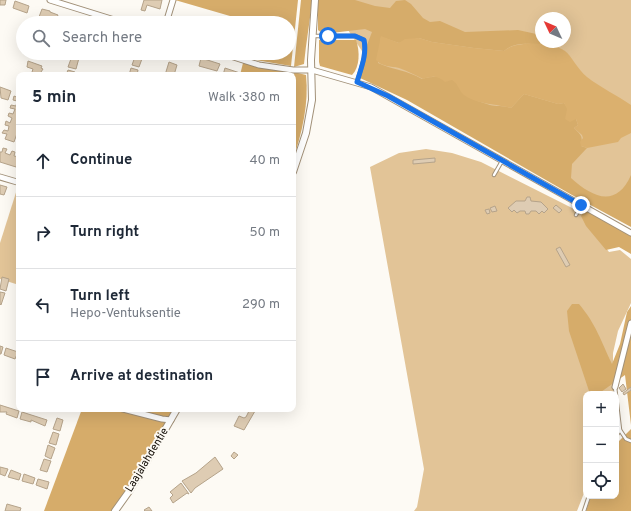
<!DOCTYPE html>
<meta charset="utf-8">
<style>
body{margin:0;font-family:Overpass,sans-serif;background:#f6f6f7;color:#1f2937}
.controls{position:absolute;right:12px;bottom:12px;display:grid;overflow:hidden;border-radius:8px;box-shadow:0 4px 16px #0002}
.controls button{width:36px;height:36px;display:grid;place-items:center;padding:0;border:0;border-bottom:1px solid #e0e1e3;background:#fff;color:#1f2937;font:20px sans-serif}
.compass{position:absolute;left:535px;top:12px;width:36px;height:36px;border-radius:50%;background:#fff;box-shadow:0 4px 16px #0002;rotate:314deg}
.stop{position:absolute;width:12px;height:12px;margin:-9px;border:3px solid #1a73e8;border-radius:50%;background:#fff}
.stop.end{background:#1a73e8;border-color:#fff;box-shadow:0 1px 4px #0008}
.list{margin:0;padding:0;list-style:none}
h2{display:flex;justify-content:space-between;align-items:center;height:52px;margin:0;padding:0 16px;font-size:17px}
h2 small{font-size:13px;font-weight:400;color:#747a83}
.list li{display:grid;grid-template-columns:26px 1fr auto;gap:12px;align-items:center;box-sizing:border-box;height:72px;padding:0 16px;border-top:1px solid #e0e1e3}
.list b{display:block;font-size:15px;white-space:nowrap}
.list p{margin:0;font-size:13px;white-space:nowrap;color:#747a83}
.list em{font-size:13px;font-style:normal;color:#747a83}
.icon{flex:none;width:22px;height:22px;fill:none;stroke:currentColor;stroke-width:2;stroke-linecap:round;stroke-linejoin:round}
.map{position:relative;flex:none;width:631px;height:511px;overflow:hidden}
.search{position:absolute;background:#fff;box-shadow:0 4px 16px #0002;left:16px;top:16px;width:280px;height:44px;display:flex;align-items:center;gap:10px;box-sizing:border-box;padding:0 14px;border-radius:22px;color:#747a83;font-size:15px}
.panel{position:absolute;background:#fff;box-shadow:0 4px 16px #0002;left:16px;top:72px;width:280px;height:340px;border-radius:8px}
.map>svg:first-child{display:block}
.green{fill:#e2c497;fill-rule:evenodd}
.forest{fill:#d6ac6a}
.water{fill:#dbb06e}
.building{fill:#deccb3;stroke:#b5a38a}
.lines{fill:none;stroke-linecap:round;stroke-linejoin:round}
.service-casing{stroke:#a29179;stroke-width:4.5}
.minor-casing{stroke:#a29179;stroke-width:7}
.tertiary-casing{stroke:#a29179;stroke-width:8}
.service{stroke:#fff;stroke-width:2.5}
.minor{stroke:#fff;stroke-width:5}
.tertiary{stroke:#fff;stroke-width:6}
.route{stroke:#1a73e8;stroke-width:5}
.labels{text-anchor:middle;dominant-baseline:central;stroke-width:4;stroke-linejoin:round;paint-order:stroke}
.street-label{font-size:11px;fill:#100a03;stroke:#fdfaf4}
</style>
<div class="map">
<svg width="631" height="511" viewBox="0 0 631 511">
<rect width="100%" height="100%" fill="#fdfaf4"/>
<g class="green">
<path d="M 328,0 L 631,0 L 631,188 L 615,203 L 586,196 L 372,66 ZM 541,18 L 565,18 L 565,42 L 541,42 Z"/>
<path d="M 426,149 L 452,153 L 481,162 L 580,212 L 609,252 L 620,250 L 631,259 L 631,303 L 618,331 L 613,353 L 613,394 L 586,394 L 586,488 L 577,511 L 414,511 L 417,507 L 424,469 L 370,167 L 399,153 Z"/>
<path d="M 19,183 L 19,285 L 0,279 L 0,243 Z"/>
</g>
<g class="forest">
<path d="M 175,0 L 298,0 L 291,66 L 244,58 L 246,53 L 289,53 L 289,23 L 254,23 Z"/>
<path d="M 301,0 L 312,0 C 310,22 306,42 304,64 L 294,67 Z"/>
<path d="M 318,0 L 355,0 L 375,6 L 390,8 L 396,1 L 405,0 L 411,4 L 423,18 L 430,22 L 440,21 L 465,32 L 518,30 L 541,35 L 541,42 L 540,45 C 527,43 514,42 504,51 L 474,48 L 432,42 L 419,38 L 399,43 L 381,37 L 378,63 C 393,70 407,70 422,79 C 432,76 450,75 458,84 C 462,89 462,94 469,97 C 475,100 483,103 490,105 C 496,107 503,105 511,108 L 524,94 L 558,104 L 564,103 L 576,119 L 578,125 L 574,128 C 581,135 583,136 581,146 L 587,148 L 572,164 L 571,178 C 592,197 616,209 631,175 L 631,227 L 572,195 L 407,100 L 360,78 L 365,50 L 372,32 L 365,29 L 323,34 L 318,30 Z"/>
<path d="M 319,40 L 356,40 C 360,51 360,67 352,75 L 320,66 L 319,62 Z"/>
<path d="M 243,63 L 290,72 L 290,75 L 240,75 Z"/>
<path d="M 294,72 L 306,75 C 309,104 302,132 293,160 Z"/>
<path d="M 586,208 L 631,233 L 631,254 L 619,247 L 606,250 L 586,226 L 581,216 Z"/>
<path d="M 572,304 L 579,304 C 596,324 601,341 612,364 L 620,344 L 627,312 L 631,306 L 631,425 L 625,375 L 598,394 L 590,394 L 569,331 L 567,311 Z"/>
<path d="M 82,409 L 177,409 L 115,511 L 44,511 Z"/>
<path d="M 631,429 L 631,511 L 586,511 L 591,496 L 616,496 L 616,444 Z"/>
</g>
<path class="water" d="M 381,36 L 399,43 L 405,39 L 419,38 L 432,42 L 474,48 L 504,51 C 516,40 552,42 565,51 C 571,55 578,70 587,77 C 601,88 617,95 631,105 L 631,133 L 621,138 L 618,142 L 587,148 L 581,146 L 580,142 L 583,138 L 582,135 L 574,128 L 578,125 L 576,119 L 570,122 L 565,119 L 567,109 L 564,103 L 558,104 L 524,94 L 511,108 C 497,104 472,104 462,93 C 458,88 458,84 452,80 L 445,82 C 437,75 432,76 423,79 C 415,75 408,71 399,68 C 391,66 382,67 376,60 Z"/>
<g class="building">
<path d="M 0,0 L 6,0 L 5,5 L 0,5 Z"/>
<path d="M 144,0 L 162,0 L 160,9 L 147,5 L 145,11 L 141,10 Z"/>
<path d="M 15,1 L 29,6 L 27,13 L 13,8 Z"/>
<path d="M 42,9 L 50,11 L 50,12 L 58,15 L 55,22 L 39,17 Z"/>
<path d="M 38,53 L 46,53 L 44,58 L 37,56 Z"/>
<path d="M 136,54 L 143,56 L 139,67 L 132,65 Z"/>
<path d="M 72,56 L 79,58 L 76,69 L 68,67 Z"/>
<path d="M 201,58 L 220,64 L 217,71 L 199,66 Z"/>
<path d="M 28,61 L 42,66 L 41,68 L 43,69 L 39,75 L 31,75 L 33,69 L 27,67 Z"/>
<path d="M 169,62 L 177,65 L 174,75 L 165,75 Z"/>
<path d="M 131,68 L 138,70 L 137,75 L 129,75 Z"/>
<path d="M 225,68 L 243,74 L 243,75 L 223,75 Z"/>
<path d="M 68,70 L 75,72 L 74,75 L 66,75 Z"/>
<path d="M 0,87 L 11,91 L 8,100 L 1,98 Z"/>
<path d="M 14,96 L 19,98 L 19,128 L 14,142 L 5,139 L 7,134 L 2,133 L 4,130 L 8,131 L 9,126 L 5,125 L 6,121 L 10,123 L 12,118 L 8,116 L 9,113 L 13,114 L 15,109 L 10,108 L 11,105 L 16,106 L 17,101 L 13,100 Z"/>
<path d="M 3,148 L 7,149 L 5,153 L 10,155 L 12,151 L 15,152 L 14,156 L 19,157 L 16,167 L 0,162 L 0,152 L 2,152 Z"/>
<path d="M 435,158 L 435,162 L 413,164 L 413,160 Z"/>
<path d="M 0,185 L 7,187 L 4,195 L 0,194 Z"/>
<path d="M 527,197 L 530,197 L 531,201 L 541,202 L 548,209 L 544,213 L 542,211 L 539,214 L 536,211 L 531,211 L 529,214 L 526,214 L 525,211 L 520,211 L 517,213 L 514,210 L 512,212 L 508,208 L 516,201 L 525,201 Z"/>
<path d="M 556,205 L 562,210 L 559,213 L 553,208 Z"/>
<path d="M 495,206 L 497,211 L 492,212 L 490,208 Z"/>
<path d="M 489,209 L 490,213 L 487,214 L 485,210 Z"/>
<path d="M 560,247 L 570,265 L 566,267 L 556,249 Z"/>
<path d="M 2,277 L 9,279 L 6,291 L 0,289 Z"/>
<path d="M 0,292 L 5,293 L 1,305 L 0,304 Z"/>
<path d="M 0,346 L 3,347 L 1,354 L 0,354 Z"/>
<path d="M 6,348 L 18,352 L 15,359 L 4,355 Z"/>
<path d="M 623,384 L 626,389 L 622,392 L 619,388 Z"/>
<path d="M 631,387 L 631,390 L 624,395 L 623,393 Z"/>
<path d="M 0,405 L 19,411 L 17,418 L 6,414 L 7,412 L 0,412 Z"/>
<path d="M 250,409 L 255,411 L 244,430 L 234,426 L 239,416 L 244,418 L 246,417 Z"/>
<path d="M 22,412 L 47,420 L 45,426 L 31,420 L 31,422 L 20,419 Z"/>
<path d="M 57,418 L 63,420 L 60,431 L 53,429 Z"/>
<path d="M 53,432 L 59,434 L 56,445 L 49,443 Z"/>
<path d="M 48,445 L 55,448 L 51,459 L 45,456 Z"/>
<path d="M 234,452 L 238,455 L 234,459 L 231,456 Z"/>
<path d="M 215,457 L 223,469 L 195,488 L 191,493 L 182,481 L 196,473 Z"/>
<path d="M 44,459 L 51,461 L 47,472 L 40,470 Z"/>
<path d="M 0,467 L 8,469 L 5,476 L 0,474 Z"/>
<path d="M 11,470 L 21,474 L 19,480 L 8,477 Z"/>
<path d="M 24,474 L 35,478 L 33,484 L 22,481 Z"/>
<path d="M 38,479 L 49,482 L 47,489 L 36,485 Z"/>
<path d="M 181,483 L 189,494 L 187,493 L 173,503 L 170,498 L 173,495 L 170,492 Z"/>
<path d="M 7,504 L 21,508 L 20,511 L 5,511 Z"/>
<path d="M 149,507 L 152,511 L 145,511 L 144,510 Z"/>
</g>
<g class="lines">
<defs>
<g id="service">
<path d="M 313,36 L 355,36 L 364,40 C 367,55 361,68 357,82"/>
<path d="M 494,175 L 502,161"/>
<path d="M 576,215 L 581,206"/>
<path d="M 615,387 L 620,430 L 626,439 L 631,441"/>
<path d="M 616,436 L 620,430"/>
<path d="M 584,511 L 589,496"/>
</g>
<g id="minor">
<path d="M 50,0 L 124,23"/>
<path d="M 166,23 L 173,0"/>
<path d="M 221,53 L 259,65 L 293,70 L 312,70 L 371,87 L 631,233"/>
<path d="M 0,177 L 17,182"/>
<path d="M 615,387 L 631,323"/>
<path d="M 123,409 L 162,419 L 171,420"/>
</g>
<g id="tertiary">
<path d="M 293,172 L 306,133 L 312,100 L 311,60 L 315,0"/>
<path d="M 115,511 L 130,490 L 177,409"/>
</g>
</defs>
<use href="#service" class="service-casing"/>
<use href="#minor" class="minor-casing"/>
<use href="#tertiary" class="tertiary-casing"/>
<use href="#service" class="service"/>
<use href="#minor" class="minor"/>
<use href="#tertiary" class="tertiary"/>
</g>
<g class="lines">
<path class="route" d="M 328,36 L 355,36 L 364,40 C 367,55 361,68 357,82 L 388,96 L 581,205"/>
</g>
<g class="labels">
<g class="street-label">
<text transform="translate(147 460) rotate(-59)">Laajalahdentie</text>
</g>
</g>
</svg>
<div class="controls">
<button>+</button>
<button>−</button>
<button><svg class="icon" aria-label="locate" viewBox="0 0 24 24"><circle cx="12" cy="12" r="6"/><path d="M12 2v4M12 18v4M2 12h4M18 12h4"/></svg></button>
</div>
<svg class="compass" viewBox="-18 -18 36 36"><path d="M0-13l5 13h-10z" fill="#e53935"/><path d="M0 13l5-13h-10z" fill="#747a83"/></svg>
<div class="stop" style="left:328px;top:36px"></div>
<div class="stop end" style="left:581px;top:205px"></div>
<div class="search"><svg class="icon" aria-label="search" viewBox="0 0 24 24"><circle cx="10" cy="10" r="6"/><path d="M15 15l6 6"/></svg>Search here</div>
<section class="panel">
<h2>5 min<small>Walk · 380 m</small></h2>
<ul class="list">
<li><svg class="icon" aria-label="ahead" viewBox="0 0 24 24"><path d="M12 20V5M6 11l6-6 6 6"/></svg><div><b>Continue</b></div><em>40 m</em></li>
<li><svg class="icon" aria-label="right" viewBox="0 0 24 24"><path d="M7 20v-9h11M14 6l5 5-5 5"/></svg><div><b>Turn right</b></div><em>50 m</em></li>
<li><svg class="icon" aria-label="left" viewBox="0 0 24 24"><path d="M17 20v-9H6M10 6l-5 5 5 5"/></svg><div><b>Turn left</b><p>Hepo-Ventuksentie</p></div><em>290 m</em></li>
<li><svg class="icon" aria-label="arrive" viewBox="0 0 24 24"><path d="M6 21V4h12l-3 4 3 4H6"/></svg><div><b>Arrive at destination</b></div></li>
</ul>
</section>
</div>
